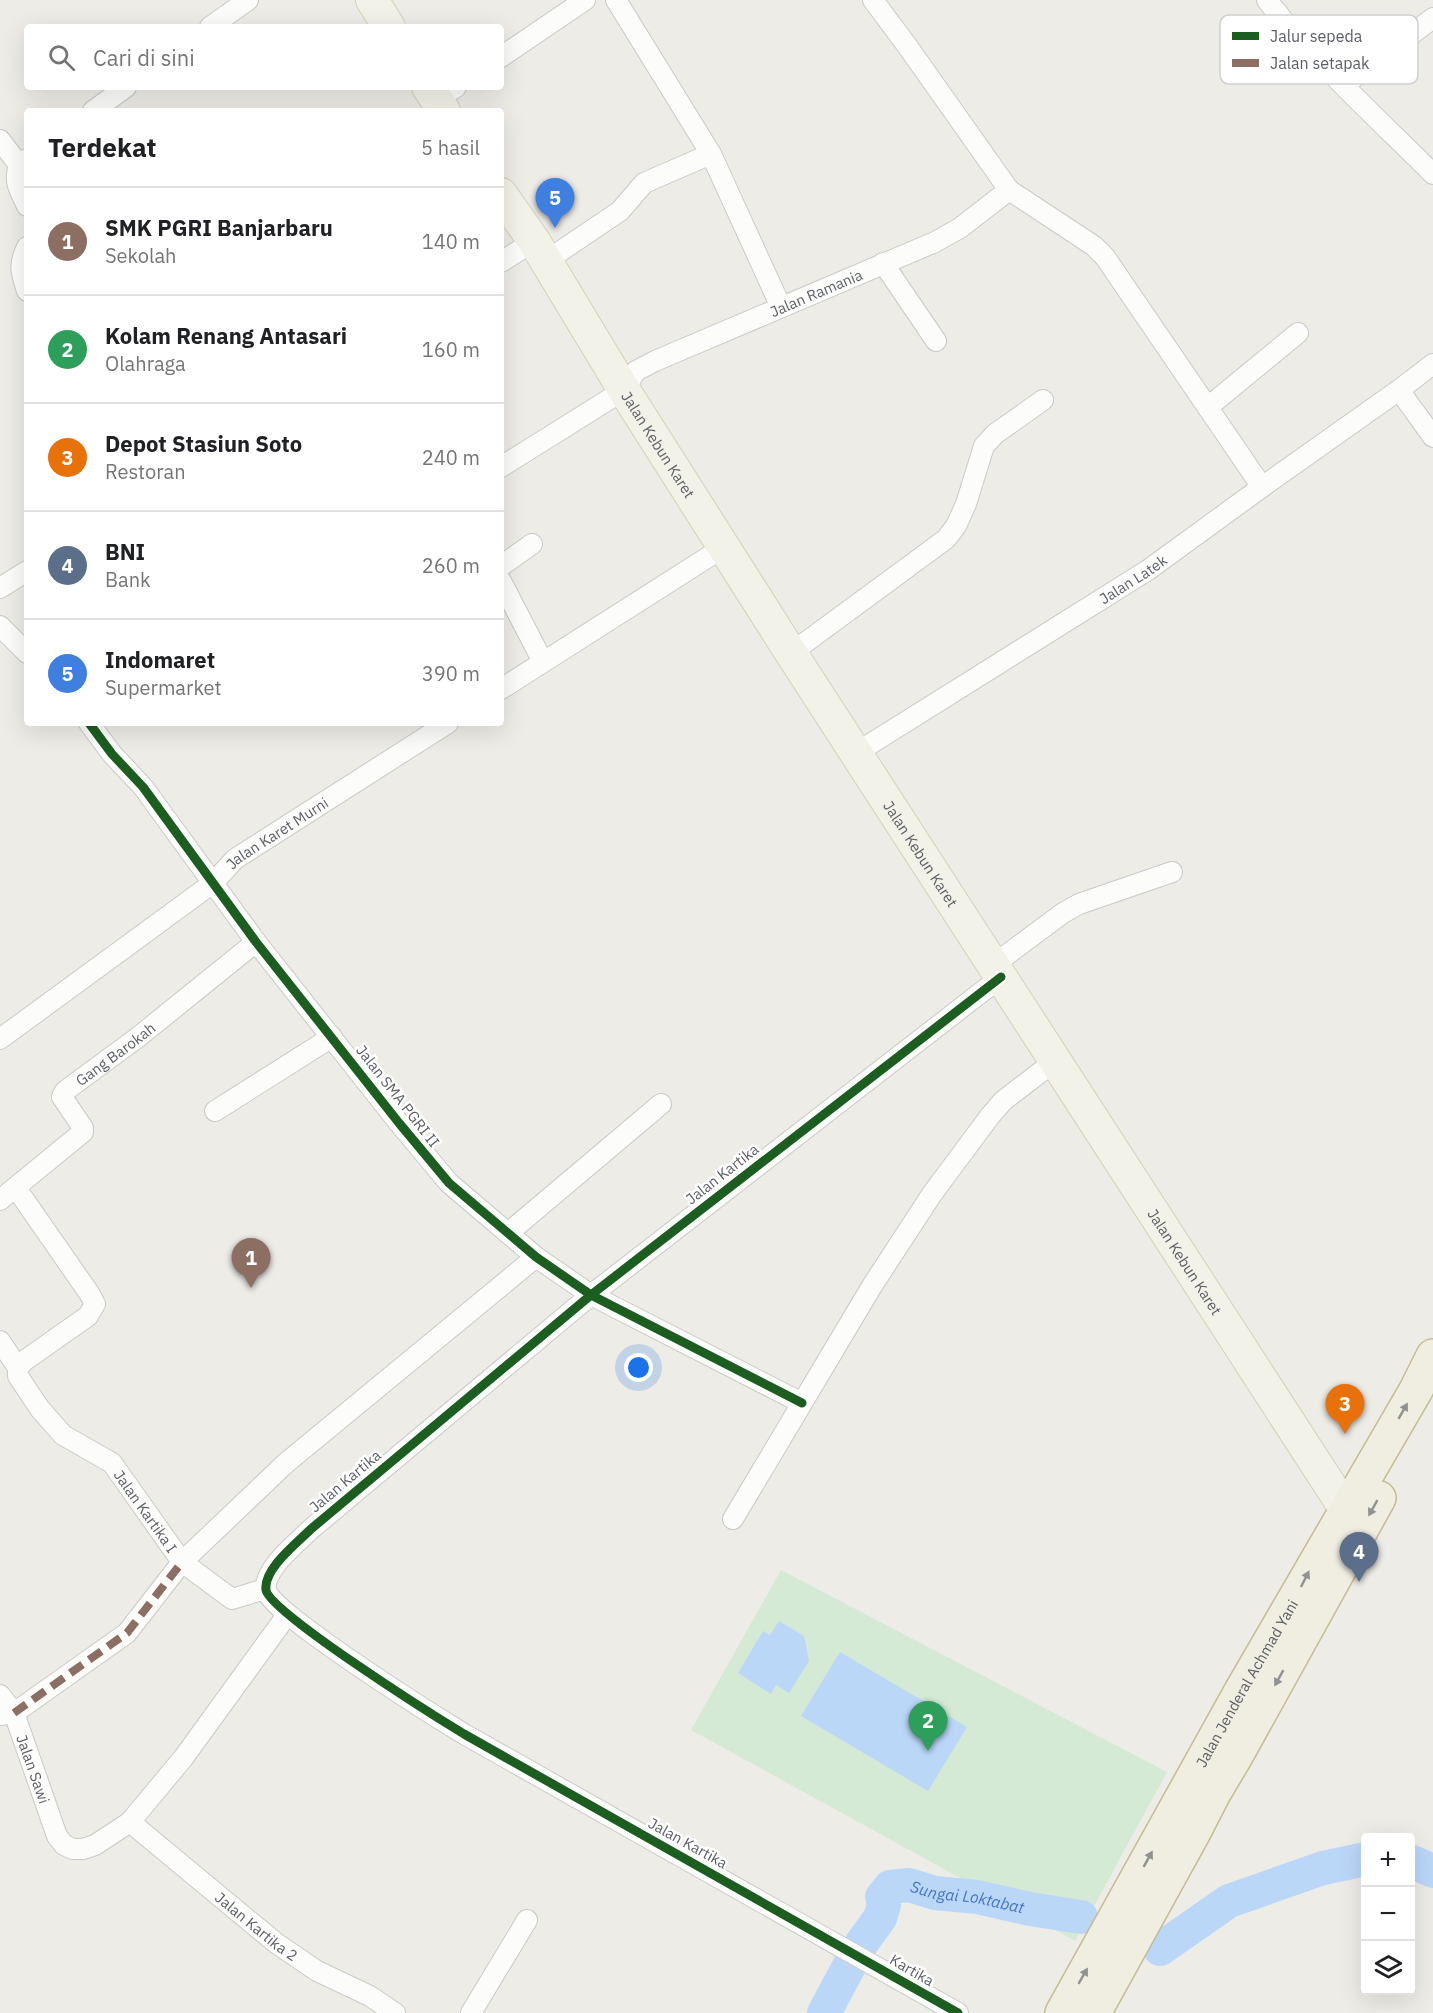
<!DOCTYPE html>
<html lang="id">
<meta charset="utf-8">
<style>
body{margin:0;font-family:"IBM Plex Sans",sans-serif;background:#f6f6f6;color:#202124}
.controls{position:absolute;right:18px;bottom:18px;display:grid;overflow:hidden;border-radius:6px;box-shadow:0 6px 24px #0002}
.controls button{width:54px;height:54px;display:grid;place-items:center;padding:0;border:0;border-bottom:2px solid #e0e0e0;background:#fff;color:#202124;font:30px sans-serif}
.you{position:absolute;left:639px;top:1368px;width:21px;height:21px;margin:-15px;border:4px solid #fff;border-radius:50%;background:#1a73e8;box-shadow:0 0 0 9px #1a73e833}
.badge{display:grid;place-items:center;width:39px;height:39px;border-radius:50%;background:#111827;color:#fff;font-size:20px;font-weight:700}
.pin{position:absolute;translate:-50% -50px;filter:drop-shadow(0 2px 3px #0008)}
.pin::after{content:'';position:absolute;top:32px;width:21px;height:18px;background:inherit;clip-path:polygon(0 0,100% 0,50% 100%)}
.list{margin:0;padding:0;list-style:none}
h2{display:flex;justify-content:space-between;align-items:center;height:78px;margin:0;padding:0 24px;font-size:26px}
h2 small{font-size:20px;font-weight:400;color:#757577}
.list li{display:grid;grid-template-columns:39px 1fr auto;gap:18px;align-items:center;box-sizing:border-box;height:108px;padding:0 24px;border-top:2px solid #e0e0e0}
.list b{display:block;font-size:22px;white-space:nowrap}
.list p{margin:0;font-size:20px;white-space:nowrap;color:#757577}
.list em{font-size:20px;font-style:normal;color:#757577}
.icon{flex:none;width:33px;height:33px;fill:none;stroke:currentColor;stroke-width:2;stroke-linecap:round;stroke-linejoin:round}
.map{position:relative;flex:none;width:1433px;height:2013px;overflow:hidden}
.search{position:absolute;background:#fff;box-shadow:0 6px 24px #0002;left:24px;top:24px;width:480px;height:66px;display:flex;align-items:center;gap:15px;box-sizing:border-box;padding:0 21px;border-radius:6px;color:#757577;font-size:22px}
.panel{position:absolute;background:#fff;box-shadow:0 6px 24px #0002;left:24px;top:108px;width:480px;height:618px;border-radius:6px}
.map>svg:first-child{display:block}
.green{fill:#d4ead4}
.water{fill:#bbd7f8}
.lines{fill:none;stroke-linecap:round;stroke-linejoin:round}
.river{stroke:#bbd7f8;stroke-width:34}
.street-casing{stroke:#c9c9c8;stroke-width:22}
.primary-casing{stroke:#d6d0b4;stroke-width:34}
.highway-casing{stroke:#c5bb93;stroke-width:36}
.street{stroke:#fcfcfb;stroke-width:20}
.primary{stroke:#f3f2e8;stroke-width:32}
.highway{stroke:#f0eee1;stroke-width:33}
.quiet{stroke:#8d6e63;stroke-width:8;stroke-dasharray:15 8;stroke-linecap:butt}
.cycleway-casing{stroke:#fff;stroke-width:13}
.cycleway{stroke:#1b5e20;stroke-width:9}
.oneway{fill:#909191}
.labels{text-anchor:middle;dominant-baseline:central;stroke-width:5;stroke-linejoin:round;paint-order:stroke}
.street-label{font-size:15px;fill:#5c5f66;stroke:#fff}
.water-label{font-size:16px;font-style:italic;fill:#4275c8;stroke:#fff}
.key{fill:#fff;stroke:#cecfd1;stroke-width:1.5}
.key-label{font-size:16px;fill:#5c5f66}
</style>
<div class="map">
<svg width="1433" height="2013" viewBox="0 0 1433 2013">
<rect width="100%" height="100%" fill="#edece7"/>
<path class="green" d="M 781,1570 L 1167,1772 L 1075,1941 L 691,1730 Z"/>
<g class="water">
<path d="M 779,1621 L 804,1636 L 809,1661 L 789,1693 L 776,1685 L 771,1694 L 738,1673 L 763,1631 L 770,1635 Z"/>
<path d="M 840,1652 L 967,1727 L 928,1791 L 801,1716 Z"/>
</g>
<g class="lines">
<g class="river">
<path d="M 1410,1861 L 1433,1871"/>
<path d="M 1160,1949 L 1229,1901 L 1323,1868 L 1366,1859"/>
<path id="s1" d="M 824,2013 L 861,1944 L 880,1918 L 884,1905 L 882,1897 L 890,1887 L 909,1885 L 935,1893 L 977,1897 L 1030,1909 L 1081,1917"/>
</g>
<defs>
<g id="street">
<path d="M 616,0 L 711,154"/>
<path d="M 873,0 L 908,47 L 1009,190 L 1094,246 L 1105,257 L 1262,487"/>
<path d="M 1267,0 C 1316,63 1377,118 1433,174"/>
<path d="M 210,27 L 248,0"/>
<path d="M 501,57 L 585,0"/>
<path d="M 1344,85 L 1433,18"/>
<path d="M 436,100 L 456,87"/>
<path d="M 93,111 L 126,87"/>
<path d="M 0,140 L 19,165 L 27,159"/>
<path d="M 19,165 C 13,183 20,190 27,206"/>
<path d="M 27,247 C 18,266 21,272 27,291"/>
<path d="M 546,261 L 620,211 L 644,183 L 711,154 L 781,307"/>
<path d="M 501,262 L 534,241"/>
<path d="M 883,263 L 936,341"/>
<path d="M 1399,390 L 1433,437"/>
<path d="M 1208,407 L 1298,333"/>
<path id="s2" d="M 501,467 L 624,390 L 636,371 L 655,361 L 935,242 L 960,228 L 1009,190"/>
<path d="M 501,566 L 532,544"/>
<path d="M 501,581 L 543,662"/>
<path d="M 0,588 L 27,571"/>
<path d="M 0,626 L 27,653"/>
<path d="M 791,653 L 946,539 L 956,526 L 966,504 L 984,446 L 995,434 L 1043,400"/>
<path d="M 501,689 L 724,547"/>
<path d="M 89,723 L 112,754 L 143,787 L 256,942 L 399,1123 L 449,1183 L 536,1257 L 591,1295 L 802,1403"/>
<path id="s3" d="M 856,753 L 1148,570 L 1262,487 L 1399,390 L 1433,364"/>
<path d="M 993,965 L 1063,913 L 1079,904 L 1172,872"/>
<path id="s4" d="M 0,1039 L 213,883 L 235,859 L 448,723"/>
<path d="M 215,1111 L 332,1037"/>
<path d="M 16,1188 L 89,1293 L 95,1304 L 88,1316 L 24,1361 L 18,1368"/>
<path id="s5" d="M 0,1200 L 83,1132 L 83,1128 L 62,1097 L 65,1091 L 137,1038 L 256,942"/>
<path d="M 508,1233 L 661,1104"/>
<path id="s6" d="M 0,1341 L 18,1368 L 18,1376 L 40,1409 L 63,1435 L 112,1463 L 182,1562 L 232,1599 L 265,1589"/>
<path d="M 733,1519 L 872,1286 L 932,1194 L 990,1116 L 1003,1101 L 1055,1061"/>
<path id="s7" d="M 0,1695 L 14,1713 L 57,1836 L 64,1845 L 73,1849 L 83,1849 L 95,1845 L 130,1822 L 184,1757 L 287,1615"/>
<path d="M 0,1715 L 14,1713 L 127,1633 L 182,1562 L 286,1463 L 536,1257"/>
<path id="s8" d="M 130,1822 L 276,1943 L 317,1971 L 370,1996 L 395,2013"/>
<path d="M 471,2013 L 527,1920"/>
<path d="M 958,2013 L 464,1734 C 436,1717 269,1612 266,1590 C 263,1569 298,1542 311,1529 L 591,1295 L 1001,977"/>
</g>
<g id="primary">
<path d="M 372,0 L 389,27"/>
<path d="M 428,87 L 444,111"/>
<path id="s9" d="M 501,194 L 534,241 L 624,390 L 791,653 L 1346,1510"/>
</g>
<g id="highway">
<path id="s10" d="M 1062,2013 L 1241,1691 L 1416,1390 L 1433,1356"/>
<path d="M 1094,2013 L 1194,1832 L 1214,1793 L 1236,1756 L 1379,1498"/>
</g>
</defs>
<use href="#street" class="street-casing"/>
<use href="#primary" class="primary-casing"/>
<use href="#highway" class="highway-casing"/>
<use href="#street" class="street"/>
<use href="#primary" class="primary"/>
<use href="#highway" class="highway"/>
<path class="quiet" d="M 14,1713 L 127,1633 L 182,1562"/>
<defs>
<g id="cycleway">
<path d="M 89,723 L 112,754 L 143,787 L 256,942 L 399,1123 L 449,1183 L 536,1257 L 591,1295 L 802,1403"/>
<path d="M 958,2013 L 464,1734 C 436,1717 269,1612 266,1590 C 263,1569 298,1542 311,1529 L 591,1295 L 1001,977"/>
</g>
</defs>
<use href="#cycleway" class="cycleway-casing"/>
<use href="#cycleway" class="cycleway"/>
</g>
<defs><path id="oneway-solid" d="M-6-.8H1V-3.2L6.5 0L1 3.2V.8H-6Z" transform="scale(1.5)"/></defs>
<g class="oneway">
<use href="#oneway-solid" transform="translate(1403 1411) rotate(-60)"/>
<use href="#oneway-solid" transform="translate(1373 1508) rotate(119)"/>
<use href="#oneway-solid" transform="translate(1305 1579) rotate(-63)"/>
<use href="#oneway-solid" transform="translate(1279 1678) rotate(119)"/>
<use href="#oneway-solid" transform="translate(1148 1859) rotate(-61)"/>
<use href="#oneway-solid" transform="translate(1083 1976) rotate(-60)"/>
</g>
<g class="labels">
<g class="street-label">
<text stroke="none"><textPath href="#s2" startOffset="364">Jalan Ramania</textPath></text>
<text stroke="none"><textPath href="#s9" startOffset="296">Jalan Kebun Karet</textPath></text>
<text stroke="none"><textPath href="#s3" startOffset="327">Jalan Latek</textPath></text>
<text stroke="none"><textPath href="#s4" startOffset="346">Jalan Karet Murni</textPath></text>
<text stroke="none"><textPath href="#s9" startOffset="782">Jalan Kebun Karet</textPath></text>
<text stroke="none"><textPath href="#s5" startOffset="218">Gang Barokah</textPath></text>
<text transform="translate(398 1096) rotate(52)">Jalan SMA PGRI II</text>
<text transform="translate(722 1174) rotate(-38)">Jalan Kartika</text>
<text stroke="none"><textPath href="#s9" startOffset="1268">Jalan Kebun Karet</textPath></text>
<text transform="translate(345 1481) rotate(-40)">Jalan Kartika</text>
<text stroke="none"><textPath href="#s6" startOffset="230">Jalan Kartika I</textPath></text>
<text stroke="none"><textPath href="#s10" startOffset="378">Jalan Jenderal Achmad Yani</textPath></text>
<text stroke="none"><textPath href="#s7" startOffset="82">Jalan Sawi</textPath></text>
<text transform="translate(688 1843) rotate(29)">Jalan Kartika</text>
<text stroke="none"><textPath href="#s8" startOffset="164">Jalan Kartika 2</textPath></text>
<text transform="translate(912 1970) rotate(30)">Kartika</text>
</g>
<g class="water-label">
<text stroke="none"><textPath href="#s1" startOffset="224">Sungai Loktabat</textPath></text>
</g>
</g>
<rect x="1220" y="15" width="198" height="69" rx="9" class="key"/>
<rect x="1232" y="32" width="27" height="8" fill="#1b5e20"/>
<rect x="1232" y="59" width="27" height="8" fill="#8d6e63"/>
<g class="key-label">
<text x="1270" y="42">Jalur sepeda</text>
<text x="1270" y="69">Jalan setapak</text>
</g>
</svg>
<div class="controls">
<button>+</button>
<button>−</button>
<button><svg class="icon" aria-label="layers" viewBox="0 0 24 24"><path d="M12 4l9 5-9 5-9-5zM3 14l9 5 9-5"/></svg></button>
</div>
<div class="you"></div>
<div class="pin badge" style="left:251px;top:1288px;background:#8d6e63">1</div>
<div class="pin badge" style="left:928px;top:1751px;background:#2e9e5b">2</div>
<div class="pin badge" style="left:1345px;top:1434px;background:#e8710a">3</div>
<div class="pin badge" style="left:1359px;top:1582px;background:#5c6f8a">4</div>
<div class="pin badge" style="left:555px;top:228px;background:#3f7fe0">5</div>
<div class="search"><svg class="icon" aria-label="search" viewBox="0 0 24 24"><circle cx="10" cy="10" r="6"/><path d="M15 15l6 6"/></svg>Cari di sini</div>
<section class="panel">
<h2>Terdekat<small>5 hasil</small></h2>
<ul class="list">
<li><span class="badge" style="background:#8d6e63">1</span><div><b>SMK PGRI Banjarbaru</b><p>Sekolah</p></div><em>140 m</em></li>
<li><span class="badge" style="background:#2e9e5b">2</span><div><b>Kolam Renang Antasari</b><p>Olahraga</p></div><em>160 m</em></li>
<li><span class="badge" style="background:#e8710a">3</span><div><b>Depot Stasiun Soto</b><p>Restoran</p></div><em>240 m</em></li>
<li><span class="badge" style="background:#5c6f8a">4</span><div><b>BNI</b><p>Bank</p></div><em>260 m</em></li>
<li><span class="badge" style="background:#3f7fe0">5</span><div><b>Indomaret</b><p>Supermarket</p></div><em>390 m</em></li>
</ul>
</section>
</div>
